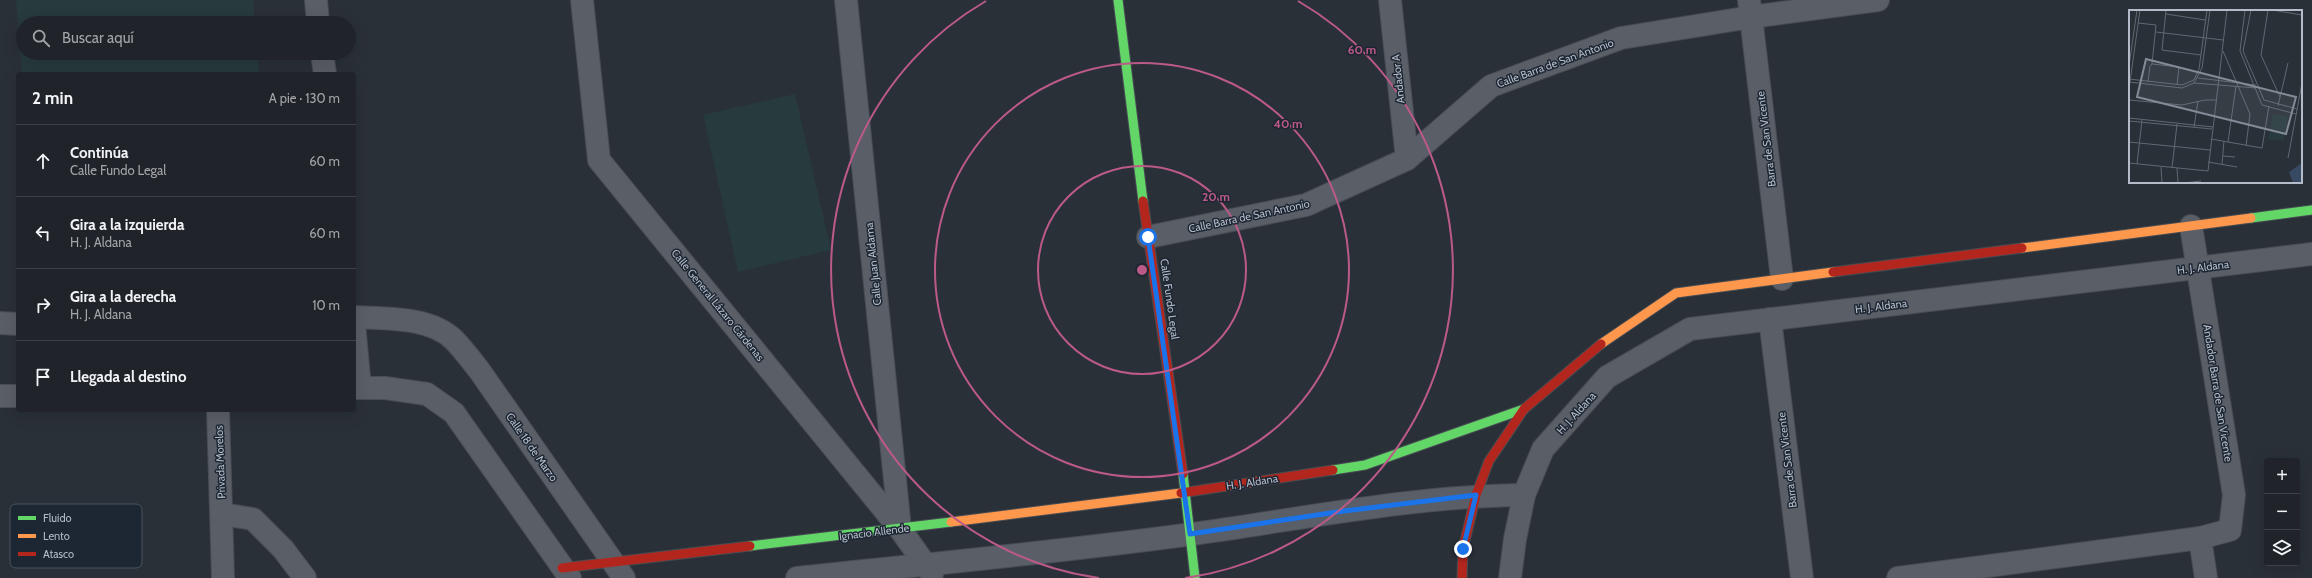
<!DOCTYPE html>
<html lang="es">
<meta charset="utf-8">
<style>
body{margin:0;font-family:Cabin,sans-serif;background:#282c32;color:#f1f3f6}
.controls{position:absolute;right:12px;bottom:12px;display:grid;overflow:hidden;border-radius:4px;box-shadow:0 4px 16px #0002}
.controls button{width:36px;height:36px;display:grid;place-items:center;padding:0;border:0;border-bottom:1px solid #3d4147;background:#20242a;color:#f1f3f6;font:20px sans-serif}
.stop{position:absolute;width:12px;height:12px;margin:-9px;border:3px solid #1a73e8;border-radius:50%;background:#fff}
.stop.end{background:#1a73e8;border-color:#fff;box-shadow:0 1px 4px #0008}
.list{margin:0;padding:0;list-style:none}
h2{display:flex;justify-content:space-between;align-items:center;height:52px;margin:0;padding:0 16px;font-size:17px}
h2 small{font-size:13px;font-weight:400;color:#a2a4a8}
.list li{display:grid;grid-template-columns:26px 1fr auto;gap:12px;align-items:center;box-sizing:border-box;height:72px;padding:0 16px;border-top:1px solid #3d4147}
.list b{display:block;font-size:15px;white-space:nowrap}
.list p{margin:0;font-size:13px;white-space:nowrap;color:#a2a4a8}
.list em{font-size:13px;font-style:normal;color:#a2a4a8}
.icon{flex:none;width:22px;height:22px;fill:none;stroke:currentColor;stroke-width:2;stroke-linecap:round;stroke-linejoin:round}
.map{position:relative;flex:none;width:2312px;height:578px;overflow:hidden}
.search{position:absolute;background:#20242a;box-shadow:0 4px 16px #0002;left:16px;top:16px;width:340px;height:44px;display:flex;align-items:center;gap:10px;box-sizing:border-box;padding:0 14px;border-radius:22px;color:#a2a4a8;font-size:15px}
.panel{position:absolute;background:#20242a;box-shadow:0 4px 16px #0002;left:16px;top:72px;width:340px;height:340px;border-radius:4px}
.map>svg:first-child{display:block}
.green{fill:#273a3e}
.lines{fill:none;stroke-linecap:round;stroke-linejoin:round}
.street-casing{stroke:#484c53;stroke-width:24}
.fast-casing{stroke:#484c53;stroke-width:11}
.slow-casing{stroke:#484c53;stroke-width:11}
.jam-casing{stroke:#484c53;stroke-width:11}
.street{stroke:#5a5e66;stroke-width:22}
.fast{stroke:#63d668;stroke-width:9}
.slow{stroke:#ff974d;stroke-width:9}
.jam{stroke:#b3261e;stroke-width:9}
.route{stroke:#1a73e8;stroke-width:5}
.ring{fill:none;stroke:#bc5a87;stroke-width:2}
.labels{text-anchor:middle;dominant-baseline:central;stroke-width:3;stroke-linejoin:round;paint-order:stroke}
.street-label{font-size:11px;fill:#b4bcc9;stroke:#1d2633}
.inset-road{fill:none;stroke:#616872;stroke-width:1}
.view{fill:#848b96;fill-opacity:0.15;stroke:#848b96;stroke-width:2}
.inset-edge{fill:none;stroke:#b4bcc9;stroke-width:2}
.key{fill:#1d2633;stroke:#4a5360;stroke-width:1}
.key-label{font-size:11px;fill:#b4bcc9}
.centre{fill:#bc5a87;stroke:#1d2633;stroke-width:2}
.ring-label{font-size:12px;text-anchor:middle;font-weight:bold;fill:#bc5a87;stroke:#1d2633;stroke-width:3;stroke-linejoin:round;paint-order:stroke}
</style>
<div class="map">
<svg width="2312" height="578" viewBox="0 0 2312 578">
<rect width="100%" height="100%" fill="#2a3038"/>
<g class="green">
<path d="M 16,0 L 253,0 L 255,23 L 23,23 L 23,53 L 258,53 L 259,74 L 22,74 Z"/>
<path d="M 795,94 L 831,250 L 738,272 L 703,115 Z"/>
</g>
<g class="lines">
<defs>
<g id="street">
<path d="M 316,0 L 318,23"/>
<path d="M 582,0 L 599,160 L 900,529 L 932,574"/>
<path d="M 846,0 L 900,529"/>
<path d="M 1390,0 L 1407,159"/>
<path d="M 1749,0 L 1782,279"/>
<path d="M 322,53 L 325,74"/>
<path d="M 1148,237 L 1306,205 L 1407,159 L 1491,86 L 1621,38 L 1751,17 L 1878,0"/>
<path d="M 354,317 C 385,319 430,316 454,340 C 463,349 471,360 479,370 L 624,578"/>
<path d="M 1770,319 L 1802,578"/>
<path d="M 0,323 L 18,324"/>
<path d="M 354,323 L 360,388"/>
<path d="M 354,388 L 385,388 L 427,394 L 454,413 L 570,578"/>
<path d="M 0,396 L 18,396"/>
<path d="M 218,410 L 223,578"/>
<path d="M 222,514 L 253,519 L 283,549 L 305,578"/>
<path d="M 2200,538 L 2206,578"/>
<path d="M 797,578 C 928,564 1061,552 1192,534 C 1302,519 1412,496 1524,495"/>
<path d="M 1510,578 L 1515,539 L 1524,495 L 1543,449 L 1607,377 L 1690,329 L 2312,254"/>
<path d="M 1898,578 L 2200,538 L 2230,530 L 2234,495 L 2191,226"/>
</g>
<g id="fast">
<path d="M 1118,0 L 1143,201"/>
<path d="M 2251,218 L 2312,210"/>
<path d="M 1333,470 L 1365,465 L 1524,409"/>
<path d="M 1183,474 L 1195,578"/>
<path d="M 750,546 L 951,522"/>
</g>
<g id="slow">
<path d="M 2022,248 L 2251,218"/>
<path d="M 1601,344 L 1676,293 L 1833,272"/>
<path d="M 951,522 L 1181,493"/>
</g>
<g id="jam">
<path d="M 1143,201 L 1183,474"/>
<path d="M 1833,272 L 2022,248"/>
<path d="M 1181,493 L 1333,470"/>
<path d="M 562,568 L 750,546"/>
<path d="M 1462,578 L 1463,549 L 1476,495 L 1489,461 L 1524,409 L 1601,344"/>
</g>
</defs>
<use href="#street" class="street-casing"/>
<use href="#fast" class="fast-casing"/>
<use href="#slow" class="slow-casing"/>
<use href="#jam" class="jam-casing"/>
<use href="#street" class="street"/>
<use href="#fast" class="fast"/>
<use href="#slow" class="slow"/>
<use href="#jam" class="jam"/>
</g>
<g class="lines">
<path class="route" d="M 1148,237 L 1190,534 L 1344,511 L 1476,495 L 1463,549"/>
</g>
<g class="ring">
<circle cx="1142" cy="270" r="104"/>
<circle cx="1142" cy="270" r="207"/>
<path d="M1099 578A311 311 0 0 1 986 1M1298 1A311 311 0 0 1 1185 578"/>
</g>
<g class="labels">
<g class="street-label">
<text transform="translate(1555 63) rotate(-20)">Calle Barra de San Antonio</text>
<text transform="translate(1398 79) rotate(-96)">Andador A</text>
<text transform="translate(1766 139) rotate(-97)">Barra de San Vicente</text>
<text transform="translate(1249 216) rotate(-12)">Calle Barra de San Antonio</text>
<text transform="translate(873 264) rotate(-96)">Calle Juan Aldama</text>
<text transform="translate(2203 267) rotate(-7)">H. J. Aldana</text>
<text transform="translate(1170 299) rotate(82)">Calle Fundo Legal</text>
<text transform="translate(718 305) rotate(51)">Calle General Lázaro Cárdenas</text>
<text transform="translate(1881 306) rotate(-7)">H. J. Aldana</text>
<text transform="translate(2218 393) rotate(81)">Andador Barra de San Vicente</text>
<text transform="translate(1576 413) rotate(-48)">H. J. Aldana</text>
<text transform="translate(532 447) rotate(55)">Calle 18 de Marzo</text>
<text transform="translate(1787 460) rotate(-97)">Barra de San Vicente</text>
<text transform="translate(220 462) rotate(-92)">Privada Morelos</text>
<text transform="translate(1252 482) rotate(-9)">H. J. Aldana</text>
<text transform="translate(874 532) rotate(-7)">Ignacio Allende</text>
</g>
</g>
<g transform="translate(2129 10)">
<rect width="173" height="173" fill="#2a3038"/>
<path d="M 144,104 L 159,106 L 155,131 L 139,129 Z" fill="#273a3e"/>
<path d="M 173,153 L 173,173 L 164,173 L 160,162 Z" fill="#384963"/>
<path class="inset-road" d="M 37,0 L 33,40 L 72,45M 116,0 L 111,41 L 133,95 L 167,104M 122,0 L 114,41 L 135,90 L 168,99M 139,0 L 132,45 L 151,87M 143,0 L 173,5M 37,4 L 76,10M 9,13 L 27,15 L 23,54M 27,22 L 94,30M 94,41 L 121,104 L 117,136M 0,56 L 8,0M 69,68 L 127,75M 0,69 L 53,75 L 65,70 L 70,59 L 78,0M 0,72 L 53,78 L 65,73 L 73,58 L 81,0M 19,72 L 21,56 L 23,54 L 50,57 L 48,75M 65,73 L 127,78M 0,79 L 11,0M 0,90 L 53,95 L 76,90 L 87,90M 149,96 L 159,53M 0,108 L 84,117M 0,111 L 83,119M 65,117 L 69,91M 82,129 L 133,138 L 140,96M 0,132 L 81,140M 99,132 L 107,76M 94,146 L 106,147M 159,148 L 173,73M 79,152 L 108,157M 0,153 L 79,161 L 98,0M 8,154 L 13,110M 93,154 L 95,131M 32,157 L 33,173M 43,158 L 48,114M 48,158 L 49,173M 55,173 L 72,171"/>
<path class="view" d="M 17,49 L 167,87 L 157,124 L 8,87 Z"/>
<rect width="173" height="173" class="inset-edge"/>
</g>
<rect x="10" y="504" width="132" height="64" rx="6" class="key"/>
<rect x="18" y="516" width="18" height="4" fill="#63d668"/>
<rect x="18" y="534" width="18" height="4" fill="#ff974d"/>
<rect x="18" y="552" width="18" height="4" fill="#b3261e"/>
<g class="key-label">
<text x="43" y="522">Fluido</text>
<text x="43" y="540">Lento</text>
<text x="43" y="558">Atasco</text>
</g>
<circle cx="1142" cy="270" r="6" class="centre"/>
<g class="ring-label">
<text x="1362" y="54">60 m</text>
<text x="1288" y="128">40 m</text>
<text x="1216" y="201">20 m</text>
</g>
</svg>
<div class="controls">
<button>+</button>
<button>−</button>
<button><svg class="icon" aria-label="layers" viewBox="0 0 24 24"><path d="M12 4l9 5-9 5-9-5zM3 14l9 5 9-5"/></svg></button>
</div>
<div class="stop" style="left:1148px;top:237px"></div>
<div class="stop end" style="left:1463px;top:549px"></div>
<div class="search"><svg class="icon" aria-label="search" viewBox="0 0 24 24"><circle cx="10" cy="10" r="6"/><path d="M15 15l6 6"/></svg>Buscar aquí</div>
<section class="panel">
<h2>2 min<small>A pie · 130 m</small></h2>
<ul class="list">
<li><svg class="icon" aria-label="ahead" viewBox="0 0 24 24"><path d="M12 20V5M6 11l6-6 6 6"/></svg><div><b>Continúa</b><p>Calle Fundo Legal</p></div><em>60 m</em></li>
<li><svg class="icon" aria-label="left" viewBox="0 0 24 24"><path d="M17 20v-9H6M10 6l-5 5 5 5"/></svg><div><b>Gira a la izquierda</b><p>H. J. Aldana</p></div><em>60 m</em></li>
<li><svg class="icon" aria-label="right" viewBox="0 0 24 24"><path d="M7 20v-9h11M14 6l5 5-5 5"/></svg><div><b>Gira a la derecha</b><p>H. J. Aldana</p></div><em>10 m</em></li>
<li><svg class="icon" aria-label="arrive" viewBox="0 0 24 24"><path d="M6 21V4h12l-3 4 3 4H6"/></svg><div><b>Llegada al destino</b></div></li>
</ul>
</section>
</div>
